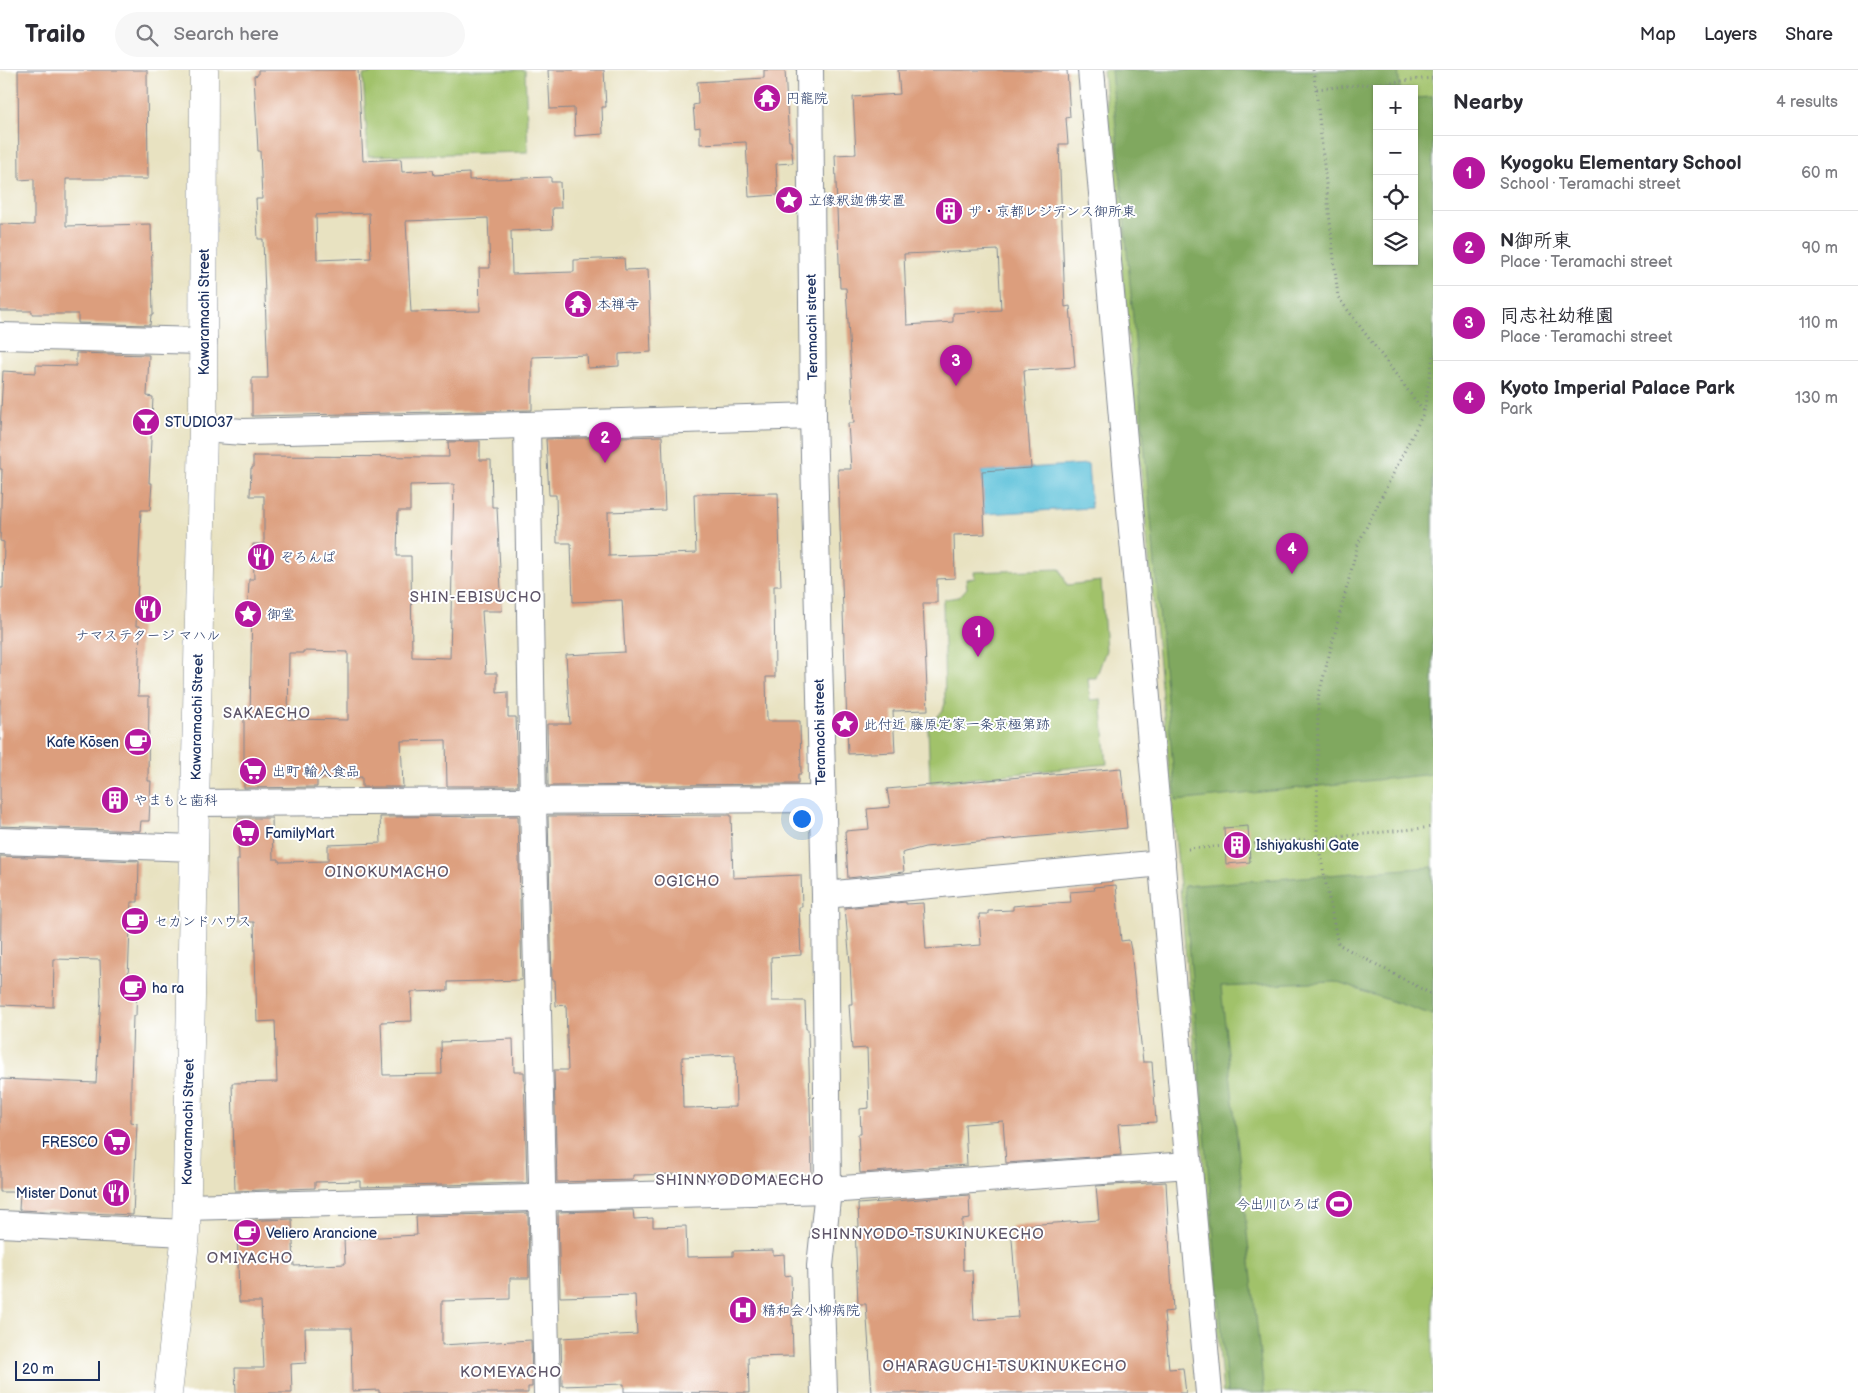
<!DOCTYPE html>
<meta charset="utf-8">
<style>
body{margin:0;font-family:"Balsamiq Sans","Klee One",sans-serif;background:#f7f7f7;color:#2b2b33}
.controls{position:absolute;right:15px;top:15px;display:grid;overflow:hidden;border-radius:0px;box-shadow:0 1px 4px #0004}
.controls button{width:45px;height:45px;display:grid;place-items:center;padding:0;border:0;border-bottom:1px solid #e1e1e2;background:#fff;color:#2b2b33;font:25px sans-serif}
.scale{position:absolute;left:15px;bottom:12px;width:85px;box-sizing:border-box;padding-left:5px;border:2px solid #1b2f5e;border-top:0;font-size:14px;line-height:18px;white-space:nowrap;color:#1b2f5e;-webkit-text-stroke:4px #fff;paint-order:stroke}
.you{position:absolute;left:801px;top:748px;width:18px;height:18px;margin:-12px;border:4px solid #fff;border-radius:50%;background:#1a73e8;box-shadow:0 0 0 8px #1a73e833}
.badge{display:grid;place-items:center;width:32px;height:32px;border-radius:50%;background:#b5179e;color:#fff;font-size:16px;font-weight:700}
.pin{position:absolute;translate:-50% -41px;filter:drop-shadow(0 1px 2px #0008)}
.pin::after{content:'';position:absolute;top:26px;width:18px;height:15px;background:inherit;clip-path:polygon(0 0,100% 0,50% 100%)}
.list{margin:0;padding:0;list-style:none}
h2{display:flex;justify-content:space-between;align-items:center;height:65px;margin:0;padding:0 20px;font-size:21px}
h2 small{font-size:16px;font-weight:400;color:#7c7c81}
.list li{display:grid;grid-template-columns:32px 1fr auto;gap:15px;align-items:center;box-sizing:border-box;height:75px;padding:0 20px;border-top:1px solid #e1e1e2}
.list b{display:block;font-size:19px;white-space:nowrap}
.list p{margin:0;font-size:16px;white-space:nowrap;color:#7c7c81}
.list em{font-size:16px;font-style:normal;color:#7c7c81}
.icon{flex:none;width:28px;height:28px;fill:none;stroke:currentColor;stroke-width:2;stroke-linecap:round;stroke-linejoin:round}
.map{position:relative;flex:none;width:1433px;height:1323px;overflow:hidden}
header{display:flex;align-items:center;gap:30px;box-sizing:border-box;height:70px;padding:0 25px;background:#fff;border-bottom:1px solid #e1e1e2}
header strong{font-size:24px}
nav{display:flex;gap:28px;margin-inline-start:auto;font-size:18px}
.search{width:350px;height:45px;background:#f7f7f7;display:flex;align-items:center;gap:12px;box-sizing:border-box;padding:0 18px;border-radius:28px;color:#7c7c81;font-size:19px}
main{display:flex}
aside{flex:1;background:#fff}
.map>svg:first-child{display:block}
.green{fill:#a1c26a;stroke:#5e7864;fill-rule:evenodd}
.forest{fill:#80a85e;stroke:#4e6c5e}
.water{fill:#5cc1da;stroke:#3c789c}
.building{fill:#dc9e7d;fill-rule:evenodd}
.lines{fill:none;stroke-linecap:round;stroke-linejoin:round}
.minor-casing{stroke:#828890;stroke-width:28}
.primary-casing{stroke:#828890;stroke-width:29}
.path{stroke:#828890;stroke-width:3;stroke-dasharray:1 4;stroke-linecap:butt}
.minor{stroke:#fff;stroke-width:26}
.primary{stroke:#fff;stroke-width:28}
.labels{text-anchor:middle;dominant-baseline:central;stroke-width:4;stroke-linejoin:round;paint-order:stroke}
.poi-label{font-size:14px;fill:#1b2f5e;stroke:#fff;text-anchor:start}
.street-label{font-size:14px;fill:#1b2f5e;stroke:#fff}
.neighbourhood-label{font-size:15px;letter-spacing:1px;fill:#5f5669;stroke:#fff}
</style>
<header>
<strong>Trailo</strong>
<div class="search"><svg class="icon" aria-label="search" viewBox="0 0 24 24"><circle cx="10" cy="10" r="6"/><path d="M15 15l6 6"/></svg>Search here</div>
<nav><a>Map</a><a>Layers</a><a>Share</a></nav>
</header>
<main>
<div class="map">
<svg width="1433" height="1323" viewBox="0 0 1433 1323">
<rect width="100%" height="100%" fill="#fff"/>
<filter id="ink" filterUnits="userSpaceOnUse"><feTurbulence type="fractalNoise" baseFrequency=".02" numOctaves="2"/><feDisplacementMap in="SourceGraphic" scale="10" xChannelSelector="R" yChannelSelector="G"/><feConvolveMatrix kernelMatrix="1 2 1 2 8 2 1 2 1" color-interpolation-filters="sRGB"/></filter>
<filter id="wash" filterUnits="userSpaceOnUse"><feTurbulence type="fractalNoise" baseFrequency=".0096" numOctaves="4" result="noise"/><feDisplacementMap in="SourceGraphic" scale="20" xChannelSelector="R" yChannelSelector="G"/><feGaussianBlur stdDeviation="1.12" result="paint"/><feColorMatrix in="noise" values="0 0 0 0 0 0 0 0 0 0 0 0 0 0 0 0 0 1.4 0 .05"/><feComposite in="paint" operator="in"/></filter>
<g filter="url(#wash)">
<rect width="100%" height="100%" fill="#e8e2c1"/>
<g class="green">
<path d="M 374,0 L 525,0 L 528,82 L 368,86 L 363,5 L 373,3 Z"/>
<path d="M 1103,0 L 1433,0 L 1433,1323 L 1223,1323 L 1180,817 ZM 1377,19 L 1414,19 L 1414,191 L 1377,191 Z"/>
<path d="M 1060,499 L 1067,515 L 1101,511 L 1106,580 L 1096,608 L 1088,608 L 1090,630 L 1101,629 L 1107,694 L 930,713 L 928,658 L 943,640 L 945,633 L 943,532 L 945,529 L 959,527 L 967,518 L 966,509 L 975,508 L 974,502 Z"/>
</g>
<g class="forest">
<path d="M 1111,0 L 1398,0 L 1400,19 L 1377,19 L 1377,191 L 1414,191 L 1414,28 L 1433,27 L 1433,704 L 1176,731 Z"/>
<path d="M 1433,797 L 1433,945 L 1335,912 L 1221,917 L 1264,1323 L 1227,1323 L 1184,816 Z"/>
</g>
<path class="water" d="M 1088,394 L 1091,438 L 984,444 L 982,401 Z"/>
<g id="blocks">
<g class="building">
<path d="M 18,0 L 147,0 L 148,109 L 66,109 L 66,156 L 151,154 L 153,245 L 151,245 L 150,255 L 78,253 L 78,244 L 32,244 L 32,241 L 0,241 L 0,154 L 34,155 L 34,109 L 19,110 Z"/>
<path d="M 258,0 L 358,0 L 363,91 L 401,89 L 402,102 L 433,100 L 434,105 L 469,103 L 469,110 L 551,107 L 551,112 L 560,112 L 561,138 L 552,138 L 553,159 L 511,161 L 512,204 L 574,202 L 574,190 L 624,188 L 625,200 L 648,199 L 651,282 L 619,284 L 619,296 L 588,298 L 587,285 L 532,287 L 532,340 L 252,346 L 252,308 L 268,308 L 263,169 L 258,169 L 256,129 L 262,129 L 260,81 L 258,81 L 254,6 L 258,5 ZM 369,143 L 371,188 L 317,190 L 316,145 ZM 488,148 L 490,198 L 479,198 L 480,241 L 411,242 L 406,151 Z"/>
<path d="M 548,0 L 604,0 L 606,37 L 602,37 L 603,64 L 575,66 L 574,38 L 550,39 Z"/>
<path d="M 764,0 L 785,0 L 789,71 L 791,71 L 793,93 L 776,94 L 778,125 L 749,127 L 746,72 L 700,74 L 700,57 L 695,58 L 693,35 L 698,34 L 697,12 L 764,8 Z"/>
<path d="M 898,0 L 1067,0 L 1070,47 L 1066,48 L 1068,74 L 1059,74 L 1065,237 L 1070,236 L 1075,297 L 1024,300 L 1031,398 L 982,401 L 985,464 L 954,465 L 955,508 L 937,509 L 937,533 L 923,533 L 928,640 L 893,641 L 895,682 L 848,684 L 838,399 L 851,399 L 848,353 L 854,353 L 846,218 L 840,218 L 835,85 L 856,84 L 853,27 L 900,24 ZM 998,180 L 1001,240 L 953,243 L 953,252 L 907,255 L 904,184 Z"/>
<path d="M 76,283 L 149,285 L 147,326 L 153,327 L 149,413 L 152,413 L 150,440 L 141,440 L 136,556 L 140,556 L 138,626 L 149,626 L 148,711 L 151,711 L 149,751 L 141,751 L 140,761 L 0,756 L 0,518 L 3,518 L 4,472 L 0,471 L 2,399 L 0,399 L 0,359 L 3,301 L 36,303 L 36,295 L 76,296 Z"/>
<path d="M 662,366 L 665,440 L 608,442 L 609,486 L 696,483 L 694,424 L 778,423 L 781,516 L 774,516 L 775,607 L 766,607 L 767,651 L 800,651 L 801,704 L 798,704 L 798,714 L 548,716 L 547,654 L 570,654 L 566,585 L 625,582 L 622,530 L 573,532 L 571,473 L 557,473 L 556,425 L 549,425 L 546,369 Z"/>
<path d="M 480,371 L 480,390 L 491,390 L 492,437 L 497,437 L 502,541 L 482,541 L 486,603 L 497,603 L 497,623 L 508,622 L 508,647 L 516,647 L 518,716 L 447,716 L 446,670 L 401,671 L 403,717 L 362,717 L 362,707 L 317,709 L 317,717 L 244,718 L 244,648 L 250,649 L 252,533 L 248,533 L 249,509 L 254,509 L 253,474 L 264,474 L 264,426 L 250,426 L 251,398 L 253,398 L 253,386 L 449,387 L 448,372 ZM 454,414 L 450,588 L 412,587 L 411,486 L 397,486 L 398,441 L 410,441 L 410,415 ZM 303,581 L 348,582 L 348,650 L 288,649 L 289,583 L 303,583 Z"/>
<path d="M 1121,698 L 1127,758 L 925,777 L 902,783 L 904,802 L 848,808 L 845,761 L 869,759 L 867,739 L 890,737 L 887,719 Z"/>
<path d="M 731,745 L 733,808 L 801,805 L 802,837 L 799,837 L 801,885 L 771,887 L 772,931 L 805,931 L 806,959 L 808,959 L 812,1105 L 686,1109 L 686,1104 L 633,1105 L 633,1110 L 557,1112 L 554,1000 L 568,1000 L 566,935 L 556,936 L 555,910 L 552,910 L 548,746 ZM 735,985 L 736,1037 L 683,1038 L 682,987 Z"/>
<path d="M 518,746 L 522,910 L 448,912 L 448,921 L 411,922 L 412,951 L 381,952 L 383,1005 L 442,1004 L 441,972 L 513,969 L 514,1002 L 524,1002 L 527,1113 L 360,1117 L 360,1111 L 315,1112 L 315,1118 L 235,1121 L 232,1013 L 277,1012 L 275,951 L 257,952 L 254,852 L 238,852 L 237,790 L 239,790 L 238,748 L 272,748 L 273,789 L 279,789 L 279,792 L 328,791 L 328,775 L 381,773 L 380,747 Z"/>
<path d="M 1248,756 L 1250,792 L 1226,794 L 1224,758 Z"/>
<path d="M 0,786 L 139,791 L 138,832 L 131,832 L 128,909 L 137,909 L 136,946 L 133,946 L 131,1014 L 131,1052 L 137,1053 L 133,1145 L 19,1140 L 20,1122 L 0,1122 L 0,1009 L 96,1013 L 101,926 L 100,890 L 54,889 L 53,937 L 0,935 L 1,830 L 0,830 Z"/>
<path d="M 1116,815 L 1121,871 L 1129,870 L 1131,880 L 1143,992 L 1152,992 L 1156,1052 L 1118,1054 L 1121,1085 L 1006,1093 L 1003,1051 L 965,1054 L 967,1095 L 860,1103 L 858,1064 L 861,1064 L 860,1039 L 869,1038 L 867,978 L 852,979 L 849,934 L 852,934 L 850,892 L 845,838 L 906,832 L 906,834 L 923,833 L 926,879 L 981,875 L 979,844 L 988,844 L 988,841 L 1013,840 L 1013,836 L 1023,835 L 1071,832 L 1070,822 L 1095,820 L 1094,817 Z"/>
<path d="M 1166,1112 L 1173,1241 L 1164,1242 L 1169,1299 L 1183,1298 L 1186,1323 L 872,1323 L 866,1234 L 858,1234 L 855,1157 L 859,1157 L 858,1134 L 969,1125 L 970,1149 L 962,1150 L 963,1200 L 972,1200 L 974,1250 L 1018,1247 L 1011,1156 L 1099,1150 L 1096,1116 Z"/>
<path d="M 633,1140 L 634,1149 L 653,1148 L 653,1157 L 686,1156 L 687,1187 L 733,1186 L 733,1181 L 773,1180 L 773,1185 L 784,1184 L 785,1206 L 791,1205 L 793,1286 L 748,1287 L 749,1323 L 624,1322 L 624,1314 L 562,1316 L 561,1268 L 637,1264 L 635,1225 L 560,1227 L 558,1142 Z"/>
<path d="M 528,1143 L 529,1208 L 510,1208 L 510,1229 L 442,1231 L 442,1275 L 531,1270 L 532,1317 L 528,1317 L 528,1323 L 379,1323 L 379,1320 L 352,1321 L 351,1258 L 305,1258 L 306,1293 L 291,1294 L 292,1323 L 236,1323 L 235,1298 L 264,1298 L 261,1232 L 239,1232 L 237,1151 L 292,1149 L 294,1196 L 345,1194 L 344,1169 L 417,1165 L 416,1146 Z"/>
</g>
</g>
</g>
<g filter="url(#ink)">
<use href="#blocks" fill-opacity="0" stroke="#828890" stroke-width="1"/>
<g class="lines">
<defs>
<g id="minor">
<path d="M 810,0 L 813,346 L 825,825 L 828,1120 L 820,1196 L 824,1323"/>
<path d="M 1091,0 L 1209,1323"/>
<path d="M 0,266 L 204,271"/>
<path d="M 527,355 L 533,732 L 547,1323"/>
<path d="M 203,359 L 243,362 L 527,355 L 813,346"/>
<path d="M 195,733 L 822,729"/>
<path d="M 0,771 L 194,778"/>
<path d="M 825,825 L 1162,793"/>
<path d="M 186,1137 L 828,1120 L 1189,1095"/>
<path d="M 0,1154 L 186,1163"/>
</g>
<path id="primary" d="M 168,1323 L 186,1163 L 203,359 L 204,0"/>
</defs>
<use href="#minor" class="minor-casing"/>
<use href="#primary" class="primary-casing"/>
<g class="path">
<path d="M 1313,0 L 1316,19 L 1433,8"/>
<path d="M 1316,19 L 1338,227 L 1424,342"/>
<path d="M 1433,286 L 1424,342 L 1358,474 L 1318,628 L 1317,769 L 1338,874 L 1433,925"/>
<path d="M 1249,774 L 1317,769 L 1433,757"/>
<path d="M 1188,779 L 1225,776"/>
</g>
<use href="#minor" class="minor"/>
<use href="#primary" class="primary"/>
</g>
</g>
<defs>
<symbol id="temple-disc" viewBox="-11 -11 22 22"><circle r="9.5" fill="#b5179e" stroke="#fff"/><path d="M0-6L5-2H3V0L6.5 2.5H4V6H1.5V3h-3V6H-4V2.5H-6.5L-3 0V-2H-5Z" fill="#fff"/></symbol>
<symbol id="sight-disc" viewBox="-11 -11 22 22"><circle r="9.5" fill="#b5179e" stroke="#fff"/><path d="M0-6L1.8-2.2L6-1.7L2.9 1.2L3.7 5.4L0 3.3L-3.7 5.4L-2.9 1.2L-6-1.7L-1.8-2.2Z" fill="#fff"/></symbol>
<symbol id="building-disc" viewBox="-11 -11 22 22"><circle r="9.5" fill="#b5179e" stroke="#fff"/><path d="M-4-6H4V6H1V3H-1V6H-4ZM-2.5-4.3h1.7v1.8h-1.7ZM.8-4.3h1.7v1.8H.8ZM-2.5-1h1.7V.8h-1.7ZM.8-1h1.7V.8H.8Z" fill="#fff"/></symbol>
<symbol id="bar-disc" viewBox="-11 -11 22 22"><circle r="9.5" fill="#b5179e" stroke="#fff"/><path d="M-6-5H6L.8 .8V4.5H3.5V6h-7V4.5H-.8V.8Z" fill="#fff"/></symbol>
<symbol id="restaurant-disc" viewBox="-11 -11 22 22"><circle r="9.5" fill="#b5179e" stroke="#fff"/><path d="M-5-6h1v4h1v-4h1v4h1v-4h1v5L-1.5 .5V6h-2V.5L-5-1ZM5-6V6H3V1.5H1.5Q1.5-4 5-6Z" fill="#fff"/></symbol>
<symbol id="cafe-disc" viewBox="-11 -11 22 22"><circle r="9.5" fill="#b5179e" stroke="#fff"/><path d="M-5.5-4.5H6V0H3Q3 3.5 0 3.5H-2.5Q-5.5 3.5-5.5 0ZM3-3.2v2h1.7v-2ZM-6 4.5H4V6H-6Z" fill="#fff"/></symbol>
<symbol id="supermarket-disc" viewBox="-11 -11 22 22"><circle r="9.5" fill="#b5179e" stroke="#fff"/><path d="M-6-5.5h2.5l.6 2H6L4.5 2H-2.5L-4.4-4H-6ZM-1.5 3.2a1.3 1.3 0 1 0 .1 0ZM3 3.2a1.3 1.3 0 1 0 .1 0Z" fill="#fff"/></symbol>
<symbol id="stadium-disc" viewBox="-11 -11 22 22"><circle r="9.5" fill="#b5179e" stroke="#fff"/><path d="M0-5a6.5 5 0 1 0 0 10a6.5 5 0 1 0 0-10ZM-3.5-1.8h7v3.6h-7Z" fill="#fff"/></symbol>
<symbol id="hospital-disc" viewBox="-11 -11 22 22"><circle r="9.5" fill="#b5179e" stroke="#fff"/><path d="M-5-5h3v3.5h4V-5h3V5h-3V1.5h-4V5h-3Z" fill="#fff"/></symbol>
</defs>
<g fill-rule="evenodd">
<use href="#temple-disc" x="751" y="12" width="32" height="32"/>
<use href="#sight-disc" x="773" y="114" width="32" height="32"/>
<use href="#building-disc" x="933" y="125" width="32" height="32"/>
<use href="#temple-disc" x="562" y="218" width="32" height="32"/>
<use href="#bar-disc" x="130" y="336" width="32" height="32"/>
<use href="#restaurant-disc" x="245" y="471" width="32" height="32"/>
<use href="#restaurant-disc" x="132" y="523" width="32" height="32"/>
<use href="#sight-disc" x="232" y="528" width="32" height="32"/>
<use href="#sight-disc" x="829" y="638" width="32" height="32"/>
<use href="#cafe-disc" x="122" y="656" width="32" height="32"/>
<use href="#supermarket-disc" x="237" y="685" width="32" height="32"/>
<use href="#building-disc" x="99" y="714" width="32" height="32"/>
<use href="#supermarket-disc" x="230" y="747" width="32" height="32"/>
<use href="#building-disc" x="1221" y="759" width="32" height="32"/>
<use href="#cafe-disc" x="119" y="835" width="32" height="32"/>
<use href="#cafe-disc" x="117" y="902" width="32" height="32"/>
<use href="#supermarket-disc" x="101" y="1056" width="32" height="32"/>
<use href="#restaurant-disc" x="100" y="1107" width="32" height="32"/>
<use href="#stadium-disc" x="1323" y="1118" width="32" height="32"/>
<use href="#cafe-disc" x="231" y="1147" width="32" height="32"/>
<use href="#hospital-disc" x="727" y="1224" width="32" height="32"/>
</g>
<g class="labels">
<g class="poi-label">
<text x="786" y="28">円龍院</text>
<text x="808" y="130">立像釈迦佛安置</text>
<text x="968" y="141">ザ・京都レジデンス御所東</text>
<text x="597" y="234">本禅寺</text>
<text x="165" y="352">STUDIO37</text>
<text x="280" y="487">ぞろんぱ</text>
<text x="267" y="544">御堂</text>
<text x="148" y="565" text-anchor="middle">ナマステタージ マハル</text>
<text x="864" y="654">此付近 藤原定家一条京極第跡</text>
<text x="119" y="672" text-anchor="end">Kafe Kōsen</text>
<text x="272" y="701">出町 輸入食品</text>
<text x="134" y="730">やまもと歯科</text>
<text x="265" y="763">FamilyMart</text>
<text x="1256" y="775">Ishiyakushi Gate</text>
<text x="154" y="851">セカンドハウス</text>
<text x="152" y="918">ha ra</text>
<text x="98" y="1072" text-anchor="end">FRESCO</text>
<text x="97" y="1123" text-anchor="end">Mister Donut</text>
<text x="1320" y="1134" text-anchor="end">今出川ひろば</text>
<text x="266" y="1163">Veliero Arancione</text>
<text x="762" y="1240">精和会小柳病院</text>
</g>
<g class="street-label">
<text transform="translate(204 242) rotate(-90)">Kawaramachi Street</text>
<text transform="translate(812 257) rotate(-91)">Teramachi street</text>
<text transform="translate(197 647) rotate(-89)">Kawaramachi Street</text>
<text transform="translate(820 662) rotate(-91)">Teramachi street</text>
<text transform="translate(188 1052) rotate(-89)">Kawaramachi Street</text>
</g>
<g class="neighbourhood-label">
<text x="476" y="527">SHIN-EBISUCHO</text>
<text x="267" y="643">SAKAECHO</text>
<text x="387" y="802">OINOKUMACHO</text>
<text x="687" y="811">OGICHO</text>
<text x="740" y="1110">SHINNYODOMAECHO</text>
<text x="928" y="1164">SHINNYODO-TSUKINUKECHO</text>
<text x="250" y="1188">OMIYACHO</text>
<text x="1005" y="1296">OHARAGUCHI-TSUKINUKECHO</text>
<text x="511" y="1302">KOMEYACHO</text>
</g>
</g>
</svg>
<div class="controls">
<button>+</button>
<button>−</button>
<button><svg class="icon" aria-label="locate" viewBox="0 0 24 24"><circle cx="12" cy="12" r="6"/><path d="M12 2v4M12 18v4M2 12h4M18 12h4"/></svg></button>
<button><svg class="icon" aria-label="layers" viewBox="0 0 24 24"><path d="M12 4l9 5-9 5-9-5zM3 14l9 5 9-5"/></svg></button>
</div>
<div class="scale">20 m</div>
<div class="you"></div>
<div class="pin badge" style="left:978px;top:587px">1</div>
<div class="pin badge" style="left:605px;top:393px">2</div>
<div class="pin badge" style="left:956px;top:316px">3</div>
<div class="pin badge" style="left:1292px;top:504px">4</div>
</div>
<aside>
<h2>Nearby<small>4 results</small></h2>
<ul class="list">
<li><span class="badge">1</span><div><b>Kyogoku Elementary School</b><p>School · Teramachi street</p></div><em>60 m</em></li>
<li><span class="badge">2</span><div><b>N御所東</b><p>Place · Teramachi street</p></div><em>90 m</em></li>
<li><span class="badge">3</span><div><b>同志社幼稚園</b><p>Place · Teramachi street</p></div><em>110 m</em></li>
<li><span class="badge">4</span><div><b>Kyoto Imperial Palace Park</b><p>Park</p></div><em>130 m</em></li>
</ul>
</aside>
</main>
